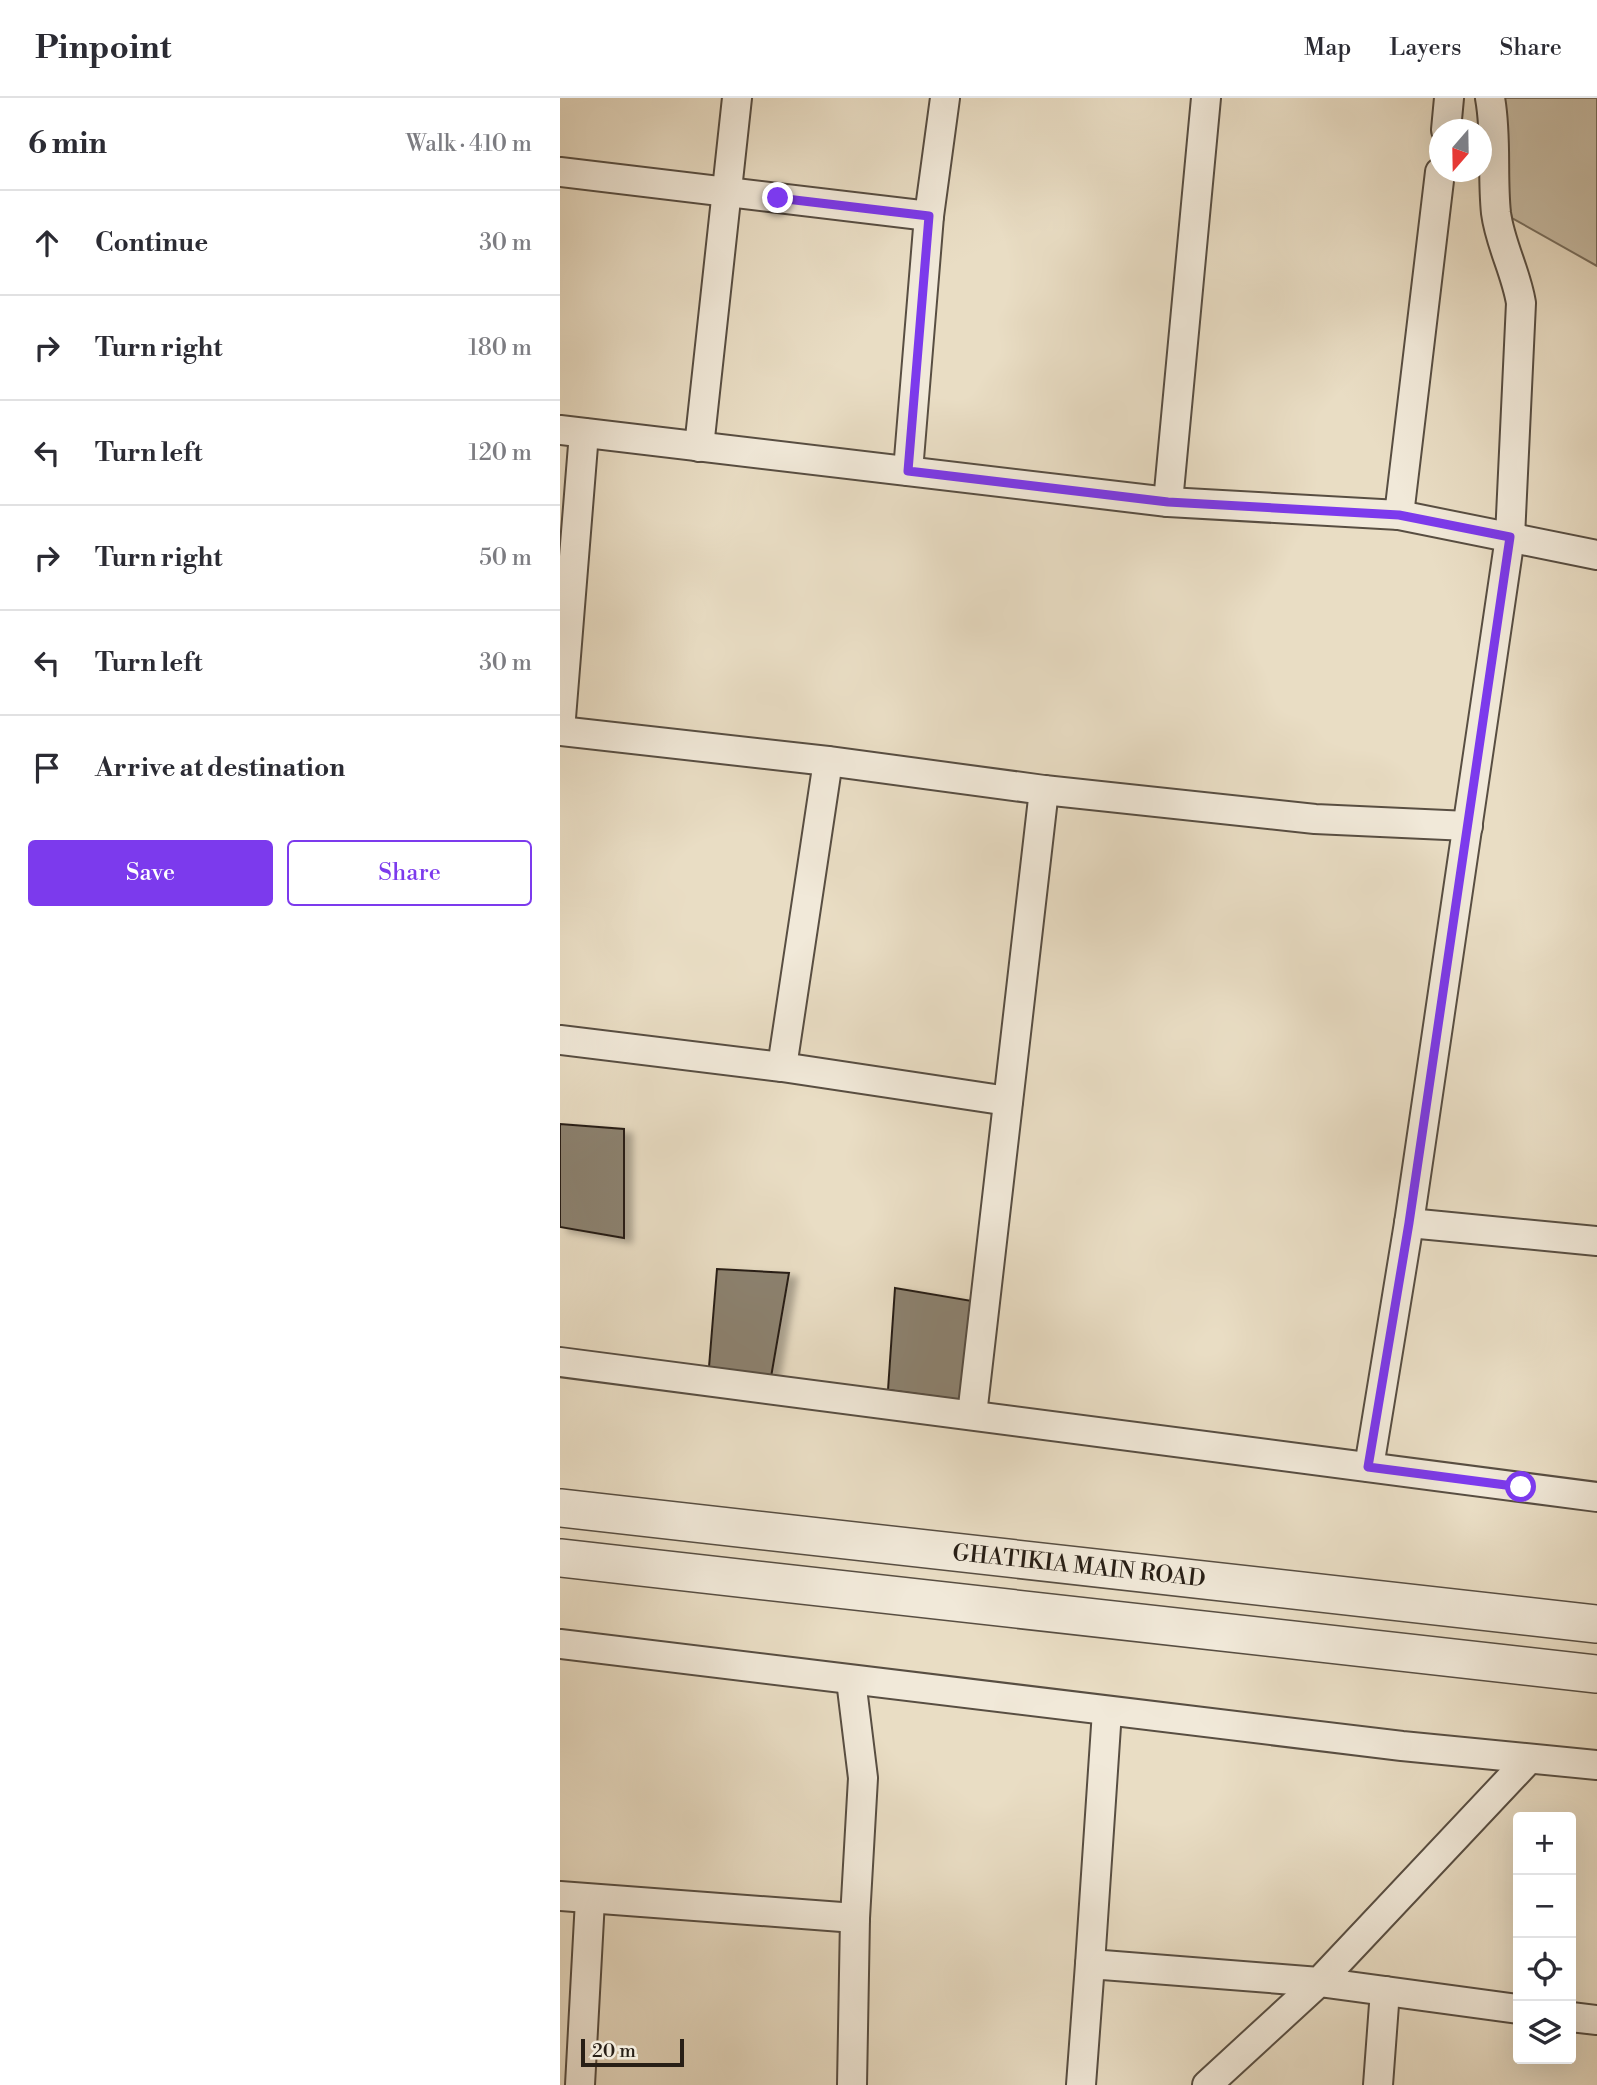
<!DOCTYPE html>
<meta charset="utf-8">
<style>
body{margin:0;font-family:"Libre Bodoni",serif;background:#f2f2f3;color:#2b2b33}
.controls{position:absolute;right:21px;bottom:21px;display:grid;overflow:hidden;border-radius:7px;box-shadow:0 7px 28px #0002}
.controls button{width:63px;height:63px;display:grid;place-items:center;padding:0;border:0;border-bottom:2px solid #e1e1e2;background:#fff;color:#2b2b33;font:35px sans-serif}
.compass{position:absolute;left:869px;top:21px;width:63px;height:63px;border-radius:50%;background:#fff;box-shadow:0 7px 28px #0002;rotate:200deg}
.scale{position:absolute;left:21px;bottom:18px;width:103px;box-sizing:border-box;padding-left:7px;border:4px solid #281f16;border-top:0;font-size:19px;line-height:24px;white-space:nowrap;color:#281f16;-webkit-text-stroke:5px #f1e9d9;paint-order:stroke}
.stop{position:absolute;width:21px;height:21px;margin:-16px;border:5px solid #7c3aed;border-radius:50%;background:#fff}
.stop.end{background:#7c3aed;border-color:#fff;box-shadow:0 2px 7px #0008}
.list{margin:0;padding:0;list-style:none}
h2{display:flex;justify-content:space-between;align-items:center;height:91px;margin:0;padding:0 28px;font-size:30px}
h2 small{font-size:23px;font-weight:400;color:#7c7c81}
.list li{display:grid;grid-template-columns:46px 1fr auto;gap:21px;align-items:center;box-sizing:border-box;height:105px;padding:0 28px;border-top:2px solid #e1e1e2}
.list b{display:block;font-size:26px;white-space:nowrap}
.list em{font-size:23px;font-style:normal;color:#7c7c81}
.actions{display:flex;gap:14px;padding:21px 28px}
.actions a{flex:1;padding:16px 0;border:2px solid #7c3aed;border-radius:7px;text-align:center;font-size:24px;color:#7c3aed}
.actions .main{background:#7c3aed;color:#fff}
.icon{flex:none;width:38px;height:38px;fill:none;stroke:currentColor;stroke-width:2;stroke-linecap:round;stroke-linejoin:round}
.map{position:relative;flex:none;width:1037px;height:1987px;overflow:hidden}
header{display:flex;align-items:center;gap:42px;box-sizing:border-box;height:98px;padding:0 35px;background:#fff;border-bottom:2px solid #e1e1e2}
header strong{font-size:33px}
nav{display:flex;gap:38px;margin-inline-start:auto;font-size:24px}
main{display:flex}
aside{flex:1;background:#fff}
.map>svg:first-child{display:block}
.green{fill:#c8bda6;stroke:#786e5e;stroke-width:2}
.building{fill:#8c8270;stroke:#281f16;stroke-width:2;filter:url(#shadow)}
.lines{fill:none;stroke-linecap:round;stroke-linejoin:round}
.minor-casing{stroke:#584e42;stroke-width:32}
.tertiary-casing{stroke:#584e42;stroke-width:40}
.minor{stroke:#f1e9d9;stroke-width:28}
.tertiary{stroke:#f1e9d9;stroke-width:37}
.route{stroke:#7c3aed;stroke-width:9}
.labels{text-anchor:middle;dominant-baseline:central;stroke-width:5;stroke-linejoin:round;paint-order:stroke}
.street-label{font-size:23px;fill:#281f16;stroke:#f1e9d9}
</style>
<header>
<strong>Pinpoint</strong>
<nav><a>Map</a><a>Layers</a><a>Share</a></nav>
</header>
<main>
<aside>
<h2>6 min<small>Walk · 410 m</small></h2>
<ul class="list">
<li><svg class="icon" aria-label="ahead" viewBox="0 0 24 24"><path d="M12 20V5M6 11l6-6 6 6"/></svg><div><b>Continue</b></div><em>30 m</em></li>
<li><svg class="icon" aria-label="right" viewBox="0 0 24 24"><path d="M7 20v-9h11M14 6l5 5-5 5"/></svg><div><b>Turn right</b></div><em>180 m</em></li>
<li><svg class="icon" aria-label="left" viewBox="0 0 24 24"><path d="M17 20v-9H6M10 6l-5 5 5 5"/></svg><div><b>Turn left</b></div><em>120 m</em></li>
<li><svg class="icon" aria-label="right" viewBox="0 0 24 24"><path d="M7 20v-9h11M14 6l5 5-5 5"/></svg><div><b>Turn right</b></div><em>50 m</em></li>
<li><svg class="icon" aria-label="left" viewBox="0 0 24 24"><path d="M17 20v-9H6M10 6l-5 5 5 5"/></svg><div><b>Turn left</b></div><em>30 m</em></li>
<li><svg class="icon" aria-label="arrive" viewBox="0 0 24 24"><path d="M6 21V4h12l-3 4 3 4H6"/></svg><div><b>Arrive at destination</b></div></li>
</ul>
<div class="actions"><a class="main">Save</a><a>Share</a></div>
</aside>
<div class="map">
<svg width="1037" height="1987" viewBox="0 0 1037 1987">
<defs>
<filter id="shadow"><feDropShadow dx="8" dy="4.5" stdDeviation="3.5" flood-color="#0004"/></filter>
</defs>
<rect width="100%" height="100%" fill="#e9ddc4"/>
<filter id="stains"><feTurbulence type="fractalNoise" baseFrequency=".00286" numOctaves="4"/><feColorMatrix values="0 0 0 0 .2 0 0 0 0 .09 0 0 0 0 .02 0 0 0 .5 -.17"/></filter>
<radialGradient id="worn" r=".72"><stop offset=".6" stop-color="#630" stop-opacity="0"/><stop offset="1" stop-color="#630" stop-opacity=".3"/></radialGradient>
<path class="green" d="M 924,0 L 1037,0 L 1037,168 L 952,120 Z"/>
<g class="building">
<path d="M 0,1026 L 64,1031 L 64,1140 L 0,1129 Z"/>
<path d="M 157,1171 L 229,1175 L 211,1279 L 149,1269 Z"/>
<path d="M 335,1190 L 412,1203 L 402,1302 L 328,1292 Z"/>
</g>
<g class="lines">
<defs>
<g id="minor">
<path d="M 886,32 L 889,0"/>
<path d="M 0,74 L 369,118"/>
<path d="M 0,332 L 608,404 L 839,417 L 1037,457"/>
<path d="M 139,349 L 177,0"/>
<path d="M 348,373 L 369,118 L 385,0"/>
<path d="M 608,404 L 646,0"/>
<path d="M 839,417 L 880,74"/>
<path d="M 0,632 L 24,335"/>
<path d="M 0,633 L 268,663 L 484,692 L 755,721 L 908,728"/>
<path d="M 0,942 L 222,969 L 448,1003"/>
<path d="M 222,969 L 268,663"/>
<path d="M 849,1125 L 1037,1143"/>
<path d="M 0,1264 L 1037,1399"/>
<path d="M 412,1317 L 484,692"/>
<path d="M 809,1369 L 849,1125 L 950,439 L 961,205 C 956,174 940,146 936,115 C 932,77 937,38 930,0"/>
<path d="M 0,1546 L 842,1648 L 1037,1667"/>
<path d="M 291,1582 L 303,1680 L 295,1820 L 292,1987"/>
<path d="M 0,1798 L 295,1820"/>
<path d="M 530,1866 L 547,1613"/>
<path d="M 1011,1919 L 1037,1922"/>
<path d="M 20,1987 L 30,1802"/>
<path d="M 521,1987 L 530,1866 L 759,1884 L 969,1661"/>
<path d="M 647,1987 L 759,1884 L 958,1911"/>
<path d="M 818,1987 L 825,1893"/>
</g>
<g id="tertiary">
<path d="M 0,1410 L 1037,1526"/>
<path d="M 0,1460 L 1037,1576"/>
</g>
</defs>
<use href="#minor" class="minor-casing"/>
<use href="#tertiary" class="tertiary-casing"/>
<use href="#minor" class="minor"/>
<use href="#tertiary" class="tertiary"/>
</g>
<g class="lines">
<path class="route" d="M 218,100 L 369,118 L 348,373 L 608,404 L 839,417 L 950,439 L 849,1125 L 808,1369 L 961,1389"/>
</g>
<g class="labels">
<g class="street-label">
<text transform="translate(519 1468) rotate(6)">GHATIKIA MAIN ROAD</text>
</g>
</g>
<rect width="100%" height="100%" filter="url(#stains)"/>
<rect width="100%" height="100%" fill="url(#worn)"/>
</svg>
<div class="controls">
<button>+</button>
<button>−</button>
<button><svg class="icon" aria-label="locate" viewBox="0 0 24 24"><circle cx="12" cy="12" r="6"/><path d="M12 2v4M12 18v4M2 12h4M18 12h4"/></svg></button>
<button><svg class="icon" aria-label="layers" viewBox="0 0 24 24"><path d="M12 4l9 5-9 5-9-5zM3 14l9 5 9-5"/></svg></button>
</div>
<svg class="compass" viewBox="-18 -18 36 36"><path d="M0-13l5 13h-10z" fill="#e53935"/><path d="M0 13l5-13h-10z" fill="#7c7c81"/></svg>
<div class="scale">20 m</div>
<div class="stop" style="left:961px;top:1389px"></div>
<div class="stop end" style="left:218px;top:100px"></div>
</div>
</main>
